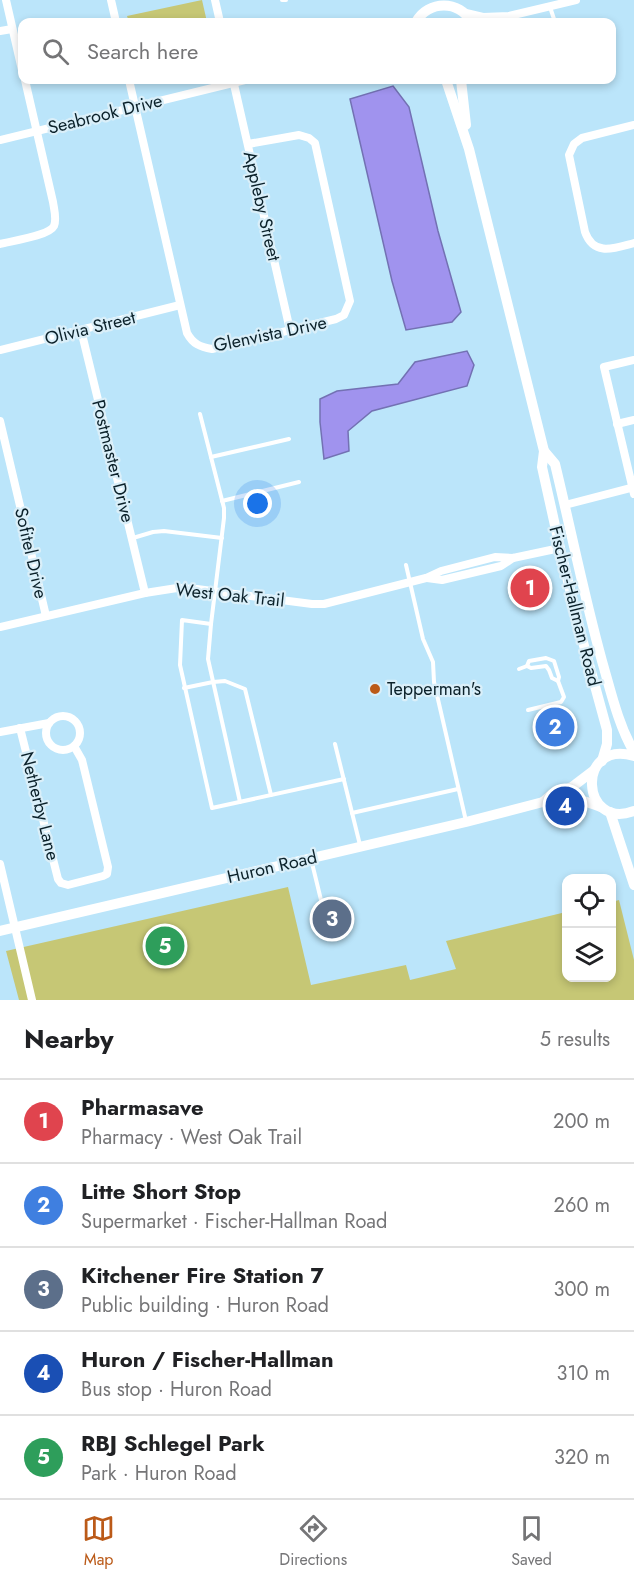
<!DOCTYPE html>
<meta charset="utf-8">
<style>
body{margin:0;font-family:Jost,sans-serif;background:#f2f2f2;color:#202124}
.controls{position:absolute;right:18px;bottom:18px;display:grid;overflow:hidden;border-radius:12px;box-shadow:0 3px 9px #0003}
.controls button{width:54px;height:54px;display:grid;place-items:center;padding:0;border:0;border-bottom:2px solid #e0e0e0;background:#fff;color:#202124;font:30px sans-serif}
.you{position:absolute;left:258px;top:504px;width:21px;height:21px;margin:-15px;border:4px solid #fff;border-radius:50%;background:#1a73e8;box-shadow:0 0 0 9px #1a73e833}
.badge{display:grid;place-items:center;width:39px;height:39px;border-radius:50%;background:#bb5a18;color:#fff;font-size:20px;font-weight:700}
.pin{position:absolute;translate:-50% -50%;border:3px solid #fff;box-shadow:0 2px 6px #0006}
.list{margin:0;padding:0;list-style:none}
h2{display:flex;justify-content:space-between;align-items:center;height:78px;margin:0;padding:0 24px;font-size:26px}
h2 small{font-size:20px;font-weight:400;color:#757577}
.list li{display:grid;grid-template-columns:39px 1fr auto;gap:18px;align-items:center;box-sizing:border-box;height:84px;padding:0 24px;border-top:2px solid #e0e0e0}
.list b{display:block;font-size:22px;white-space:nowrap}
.list p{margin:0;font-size:20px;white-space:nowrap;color:#757577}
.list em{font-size:20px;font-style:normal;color:#757577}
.icon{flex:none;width:33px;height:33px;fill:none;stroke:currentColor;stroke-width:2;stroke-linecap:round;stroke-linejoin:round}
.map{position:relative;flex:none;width:634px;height:1000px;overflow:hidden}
.search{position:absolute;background:#fff;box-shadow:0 3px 9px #0003;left:18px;right:18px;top:18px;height:66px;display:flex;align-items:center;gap:15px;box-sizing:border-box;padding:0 21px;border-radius:12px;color:#757577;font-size:22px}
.sheet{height:498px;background:#fff}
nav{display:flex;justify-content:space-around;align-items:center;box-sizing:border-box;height:84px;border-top:2px solid #e0e0e0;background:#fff;font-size:16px;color:#757577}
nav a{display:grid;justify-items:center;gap:3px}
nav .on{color:#bb5a18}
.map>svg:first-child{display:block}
.green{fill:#c6c775}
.water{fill:#a093ee;stroke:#7371b3;stroke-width:1.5}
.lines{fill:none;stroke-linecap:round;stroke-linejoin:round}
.service{stroke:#fff;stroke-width:4}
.minor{stroke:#fff;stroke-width:8}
.secondary{stroke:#fff;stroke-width:10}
.poi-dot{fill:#bb5a18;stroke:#daeff9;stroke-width:2}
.labels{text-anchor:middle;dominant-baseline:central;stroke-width:4.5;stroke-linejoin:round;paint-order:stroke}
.street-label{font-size:18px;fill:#0b212a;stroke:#daeff9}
.poi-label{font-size:18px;fill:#0b212a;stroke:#daeff9;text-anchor:start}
</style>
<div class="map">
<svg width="634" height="1000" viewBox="0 0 634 1000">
<rect width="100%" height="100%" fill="#bbe5fa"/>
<g class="green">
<path d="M 202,0 L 207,22 L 129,22 L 127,16 Z"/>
<path d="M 288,887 L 311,985 L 406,965 L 410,980 L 456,969 L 446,941 L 566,912 L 566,978 L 612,978 L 612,902 L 619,900 L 634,960 L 634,1000 L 19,1000 L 6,951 Z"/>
</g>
<g class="water">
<path d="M 393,86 L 409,107 L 438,231 L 461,312 L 452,322 L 406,330 L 392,281 L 350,99 Z"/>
<path d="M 467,351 L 474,365 L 467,386 L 372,411 L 348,431 L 349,451 L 324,459 L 320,422 L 320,399 L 337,391 L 398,384 L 415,362 Z"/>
</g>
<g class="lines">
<g class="service">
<path d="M 282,0 L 286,0"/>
<path d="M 550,7 L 555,22"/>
<path d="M 200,414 L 224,508 L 224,518 L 211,624 L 182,620 L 180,665 L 212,808 L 344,779"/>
<path d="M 211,457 L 289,439"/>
<path d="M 222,501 L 299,482"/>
<path d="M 133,538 L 153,532 L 164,531 L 222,538"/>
<path d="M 406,565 L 423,639 L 433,662 L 434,682 L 466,821"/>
<path d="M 211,624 L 208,659 L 240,802"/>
<path d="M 527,666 L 531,668 L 546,666 L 549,670 L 552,678 L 558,681"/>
<path d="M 519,669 L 527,666 L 529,661 L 546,658 L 554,661 L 559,677 L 558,681 L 564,697 L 561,702 L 528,710"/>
<path d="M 184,688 L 213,682 L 225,681 L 245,689 L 271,795"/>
<path d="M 335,744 L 360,845"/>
<path d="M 352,813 L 458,789"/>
<path d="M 311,859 L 322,904"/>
</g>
<g class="minor">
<path d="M 6,0 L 22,70"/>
<path d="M 111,0 L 116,22"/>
<path d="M 215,0 L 220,22"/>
<path d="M 466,13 L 483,17 L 509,16 L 576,0"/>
<path d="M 0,31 L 12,29"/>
<path d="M 129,80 L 187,333 C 193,344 200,347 212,349 L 336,319 L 344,315 L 350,301 L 315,143 L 309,138 L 299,135 L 248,144"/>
<path d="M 233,80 L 290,330"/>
<path d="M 634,125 L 582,138 L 574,144 L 569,155 L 585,232 C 594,257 615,248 634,243"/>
<path d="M 0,140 L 245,80"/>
<path d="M 0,244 C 11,241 49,236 54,226 C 57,219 54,209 53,202 L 25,80"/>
<path d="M 81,330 L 145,593"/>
<path d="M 0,350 L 180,305"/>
<path d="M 634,360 L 604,367 L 634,494"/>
<path d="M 0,421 L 46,616"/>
<path d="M 617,424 L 634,420"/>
<path d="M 565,505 L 634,487"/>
<path d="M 427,578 L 442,580 L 501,566 L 513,558"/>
<path d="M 0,627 L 145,593 L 177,588 L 197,589 L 312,604 L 324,604 L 426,578 L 441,571 L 495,557 L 513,558 L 560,548"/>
<circle cx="63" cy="733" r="17"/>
<path d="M 20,728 L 58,879 L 61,883 L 68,885 L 103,876 L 107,874 L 108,867 L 82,760 L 74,746"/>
<path d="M 0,732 L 49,723"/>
<path d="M 0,864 L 32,1000"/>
</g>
<g class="secondary">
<path d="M 416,22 C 428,0 460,0 471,22"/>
<path d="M 446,80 L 469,149 L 544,451 L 542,467 L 560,548 L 580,631 L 607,730 L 607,744 L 602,761"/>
<path d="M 461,80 L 466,125"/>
<path d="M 544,451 L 555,464 C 571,530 584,596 602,661 C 611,692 618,724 634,752"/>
<path d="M 634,756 C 575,739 581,831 634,811"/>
<path d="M 543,802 L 551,795 L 572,787 L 593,771"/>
<path d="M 610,812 L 634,885"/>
<path d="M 0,931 L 466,822 L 543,802 C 552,803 559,801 568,800 C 580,799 590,803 601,807"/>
</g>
</g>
<circle class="poi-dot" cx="375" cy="689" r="6"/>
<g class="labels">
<g class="street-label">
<text transform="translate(105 114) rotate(-14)">Seabrook Drive</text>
<text transform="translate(262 206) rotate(77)">Appleby Street</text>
<text transform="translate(90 328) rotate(-14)">Olivia Street</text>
<text transform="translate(270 334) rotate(-12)">Glenvista Drive</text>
<text transform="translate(113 461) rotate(76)">Postmaster Drive</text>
<text transform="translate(31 553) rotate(77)">Sofitel Drive</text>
<text transform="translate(230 595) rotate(6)">West Oak Trail</text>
<text transform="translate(575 606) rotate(76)">Fischer-Hallman Road</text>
<text transform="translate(40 806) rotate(76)">Netherby Lane</text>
<text transform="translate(272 867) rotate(-13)">Huron Road</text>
</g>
<g class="poi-label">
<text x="387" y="689">Tepperman's</text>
</g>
</g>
</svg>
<div class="controls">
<button><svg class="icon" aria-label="locate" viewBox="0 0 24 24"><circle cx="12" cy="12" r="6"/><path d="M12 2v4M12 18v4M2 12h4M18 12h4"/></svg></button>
<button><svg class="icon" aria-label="layers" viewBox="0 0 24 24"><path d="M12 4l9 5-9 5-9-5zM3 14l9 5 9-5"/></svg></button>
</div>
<div class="you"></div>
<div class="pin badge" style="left:530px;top:588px;background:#e0444e">1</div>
<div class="pin badge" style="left:555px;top:727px;background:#3f7fe0">2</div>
<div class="pin badge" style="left:332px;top:919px;background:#5c6f8a">3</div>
<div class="pin badge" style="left:565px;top:806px;background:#1a4fb4">4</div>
<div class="pin badge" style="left:165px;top:946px;background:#2e9e5b">5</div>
<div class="search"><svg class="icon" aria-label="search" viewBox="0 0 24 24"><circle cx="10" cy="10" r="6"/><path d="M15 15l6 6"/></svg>Search here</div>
</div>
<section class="sheet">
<h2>Nearby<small>5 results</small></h2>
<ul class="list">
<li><span class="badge" style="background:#e0444e">1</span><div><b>Pharmasave</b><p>Pharmacy · West Oak Trail</p></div><em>200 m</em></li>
<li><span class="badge" style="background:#3f7fe0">2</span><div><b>Litte Short Stop</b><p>Supermarket · Fischer-Hallman Road</p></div><em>260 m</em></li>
<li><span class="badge" style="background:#5c6f8a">3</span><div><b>Kitchener Fire Station 7</b><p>Public building · Huron Road</p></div><em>300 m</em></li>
<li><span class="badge" style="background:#1a4fb4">4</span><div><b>Huron / Fischer-Hallman</b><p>Bus stop · Huron Road</p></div><em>310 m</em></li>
<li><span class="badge" style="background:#2e9e5b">5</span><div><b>RBJ Schlegel Park</b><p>Park · Huron Road</p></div><em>320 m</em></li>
</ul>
</section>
<nav>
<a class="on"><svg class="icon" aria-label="map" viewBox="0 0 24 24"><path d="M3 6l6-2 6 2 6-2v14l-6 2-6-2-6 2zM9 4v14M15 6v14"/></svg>Map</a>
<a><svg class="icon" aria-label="directions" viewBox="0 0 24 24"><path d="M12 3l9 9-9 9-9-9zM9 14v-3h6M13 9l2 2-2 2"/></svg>Directions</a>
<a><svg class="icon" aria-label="saved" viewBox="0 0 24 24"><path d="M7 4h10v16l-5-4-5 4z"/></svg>Saved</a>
</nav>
